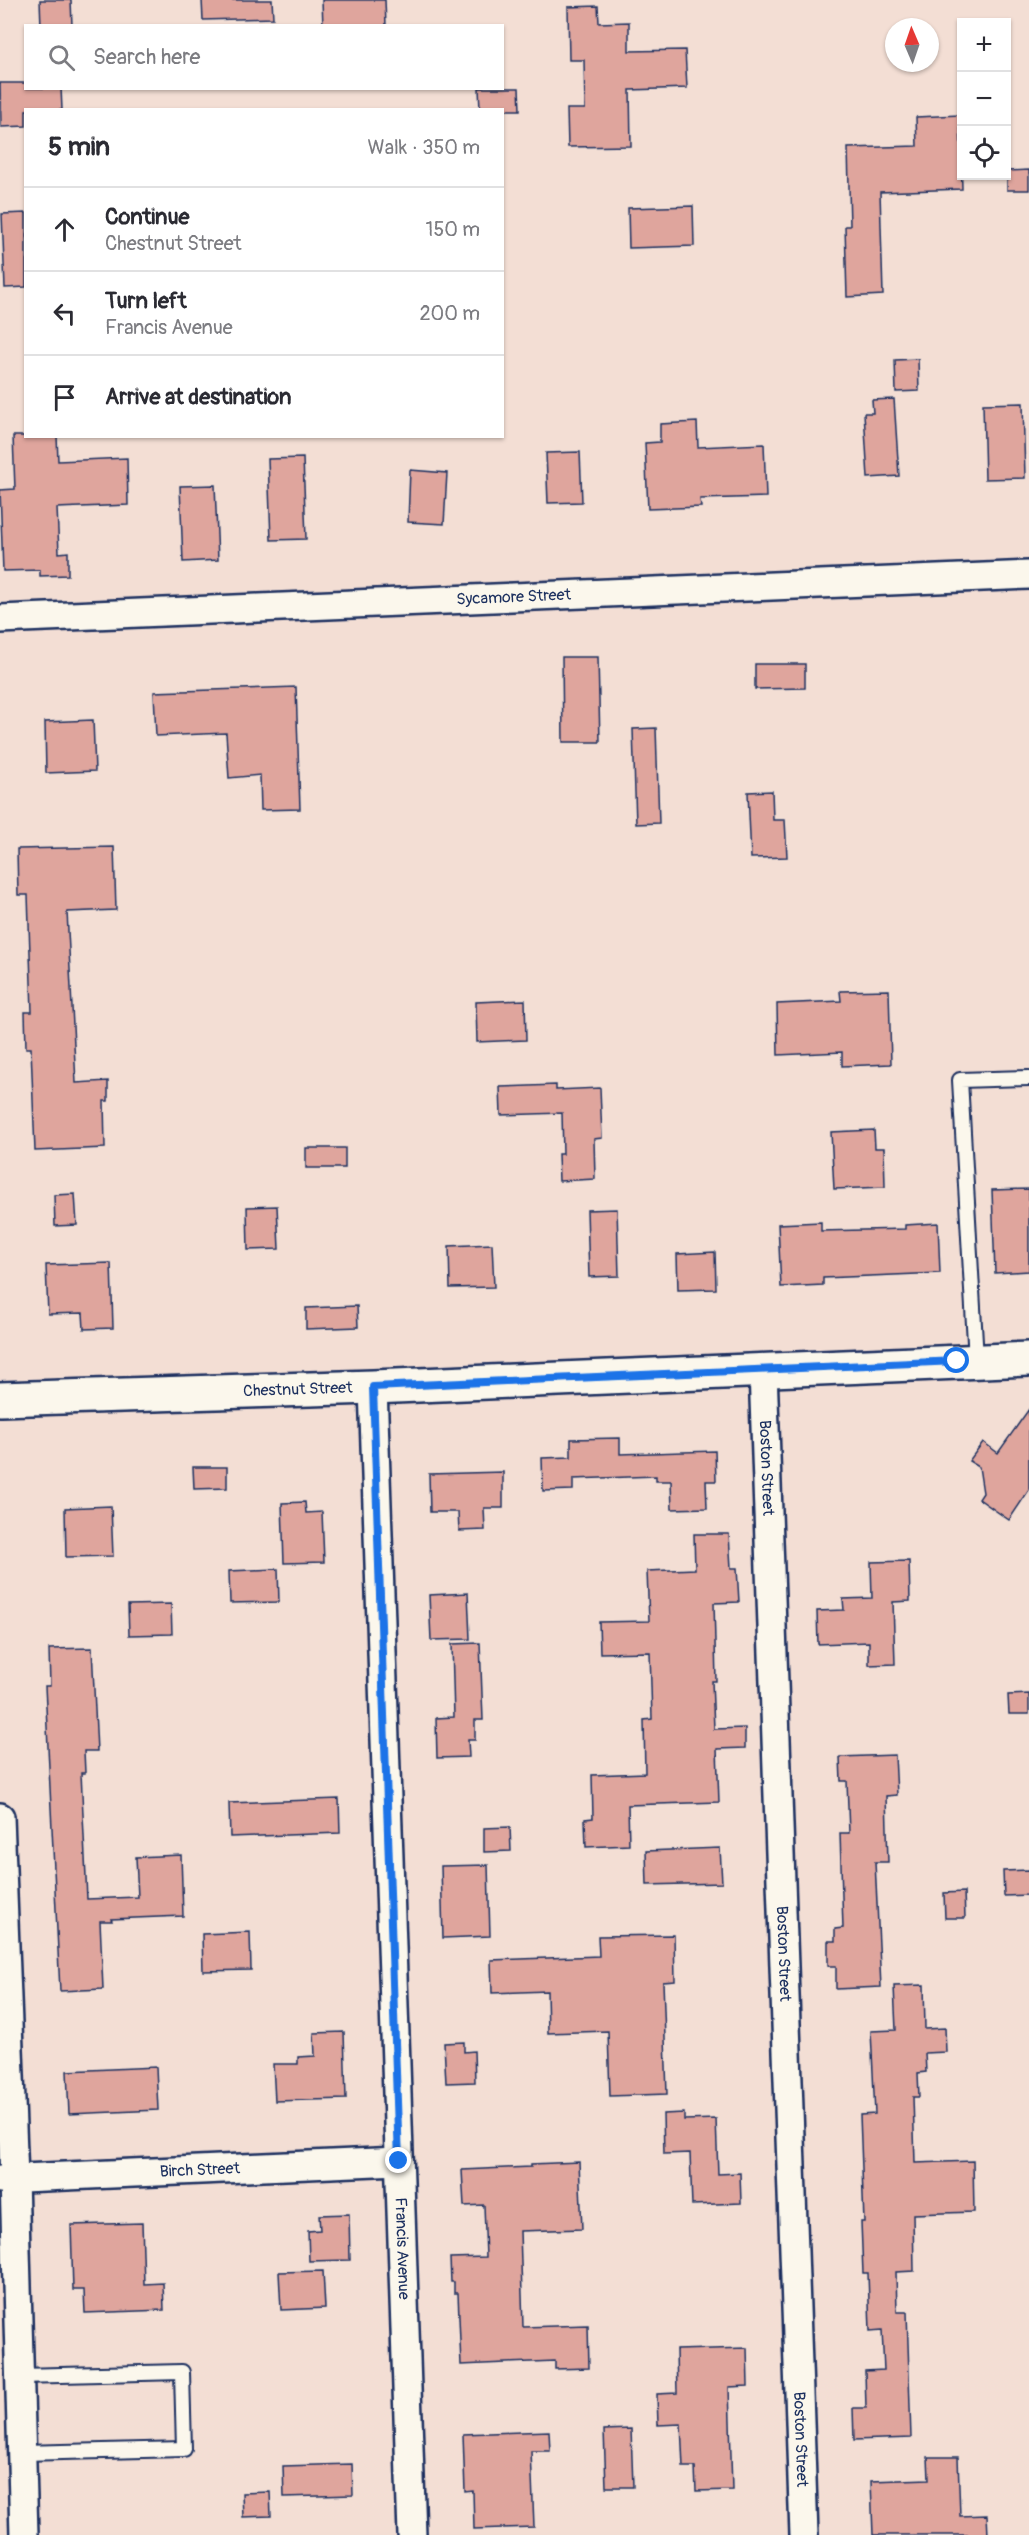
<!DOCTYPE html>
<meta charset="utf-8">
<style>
body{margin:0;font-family:Pangolin,sans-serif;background:#f2f2f3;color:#2b2b33}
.controls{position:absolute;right:18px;top:18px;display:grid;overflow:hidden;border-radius:0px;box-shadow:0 2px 4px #0004}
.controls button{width:54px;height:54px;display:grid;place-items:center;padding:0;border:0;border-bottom:2px solid #e1e1e2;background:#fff;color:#2b2b33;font:30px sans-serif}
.compass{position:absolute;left:885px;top:18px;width:54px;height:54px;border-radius:50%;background:#fff;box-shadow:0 2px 4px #0004;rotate:358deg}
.stop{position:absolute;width:18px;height:18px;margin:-14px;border:4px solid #1a73e8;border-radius:50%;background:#fff}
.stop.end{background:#1a73e8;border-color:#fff;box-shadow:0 2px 6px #0008}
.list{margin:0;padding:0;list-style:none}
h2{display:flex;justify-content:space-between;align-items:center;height:78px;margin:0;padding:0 24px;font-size:26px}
h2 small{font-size:20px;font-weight:400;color:#7c7c81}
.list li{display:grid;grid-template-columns:39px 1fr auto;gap:18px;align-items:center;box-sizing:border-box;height:84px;padding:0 24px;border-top:2px solid #e1e1e2}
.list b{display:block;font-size:22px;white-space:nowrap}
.list p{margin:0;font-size:20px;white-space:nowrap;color:#7c7c81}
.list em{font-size:20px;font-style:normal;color:#7c7c81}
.icon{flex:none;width:33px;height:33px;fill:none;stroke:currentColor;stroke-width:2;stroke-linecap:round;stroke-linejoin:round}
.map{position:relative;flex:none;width:1029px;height:2535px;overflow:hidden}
.search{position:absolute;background:#fff;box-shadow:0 2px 4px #0004;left:24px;top:24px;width:480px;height:66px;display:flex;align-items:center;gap:15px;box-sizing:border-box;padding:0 21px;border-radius:0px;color:#7c7c81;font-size:22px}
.panel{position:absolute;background:#fff;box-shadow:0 2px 4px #0004;left:24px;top:108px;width:480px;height:330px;border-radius:0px}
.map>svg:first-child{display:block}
.building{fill:#dfa59d;stroke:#1b2f5e;stroke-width:1.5}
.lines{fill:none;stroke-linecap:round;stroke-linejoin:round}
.lane-casing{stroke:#1b2f5e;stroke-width:18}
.street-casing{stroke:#1b2f5e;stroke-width:32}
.secondary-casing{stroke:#1b2f5e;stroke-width:38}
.lane{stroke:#fbf7ec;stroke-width:14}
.street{stroke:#fbf7ec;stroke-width:27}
.secondary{stroke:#fbf7ec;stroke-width:33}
.route{stroke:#1a73e8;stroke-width:8}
.labels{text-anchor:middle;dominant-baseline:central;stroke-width:5;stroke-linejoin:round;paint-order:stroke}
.street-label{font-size:16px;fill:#1b2f5e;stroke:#fbf7ec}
</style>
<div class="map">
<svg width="1029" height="2535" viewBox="0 0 1029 2535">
<rect width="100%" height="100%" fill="#f3ded4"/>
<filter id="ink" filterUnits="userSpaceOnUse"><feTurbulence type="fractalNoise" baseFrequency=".0167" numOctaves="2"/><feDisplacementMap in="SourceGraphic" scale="12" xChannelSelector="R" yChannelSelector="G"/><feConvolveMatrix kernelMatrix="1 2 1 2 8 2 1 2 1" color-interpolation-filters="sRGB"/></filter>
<g filter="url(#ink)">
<g class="building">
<path d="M 40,0 L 71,0 L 72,26 L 41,26 Z"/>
<path d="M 202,0 L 272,0 L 273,18 L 203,20 Z"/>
<path d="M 322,0 L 385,0 L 386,26 L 323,26 Z"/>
<path d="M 598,6 L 599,23 L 629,22 L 629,51 L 685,50 L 687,88 L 630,90 L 631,146 L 568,147 L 567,109 L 585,109 L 584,60 L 569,60 L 568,7 Z"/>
<path d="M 0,83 L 26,83 L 26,88 L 61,88 L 62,110 L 26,110 L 26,126 L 1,127 Z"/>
<path d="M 479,88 L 519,88 L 520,110 L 480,110 Z"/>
<path d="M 960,115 L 962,189 L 880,192 L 883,295 L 847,297 L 845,226 L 850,226 L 848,148 L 917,146 L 916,117 Z"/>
<path d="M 1029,170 L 1029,190 L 1007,190 L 1007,171 Z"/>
<path d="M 693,206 L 694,246 L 629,248 L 628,208 Z"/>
<path d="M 26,213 L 26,287 L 5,288 L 2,214 Z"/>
<path d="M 918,359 L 919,391 L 896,392 L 895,360 Z"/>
<path d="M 894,399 L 899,476 L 868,478 L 864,413 L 873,413 L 872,400 Z"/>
<path d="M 1023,403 L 1025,478 L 985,479 L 983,404 Z"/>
<path d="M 697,422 L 698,447 L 764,444 L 766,497 L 700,499 L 701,507 L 648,509 L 645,443 L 660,442 L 660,424 Z"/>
<path d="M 13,436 L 57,436 L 58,461 L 127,458 L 128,505 L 57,508 L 59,553 L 68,552 L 68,575 L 40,576 L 40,570 L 3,571 L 0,490 L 15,489 Z"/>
<path d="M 580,452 L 582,502 L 548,503 L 546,453 Z"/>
<path d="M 303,458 L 306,539 L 271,540 L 268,459 Z"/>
<path d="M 410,470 L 447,473 L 444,524 L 408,522 Z"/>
<path d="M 215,485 L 218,560 L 183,562 L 180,486 Z"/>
<path d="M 562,657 L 598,657 L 600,742 L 563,742 Z"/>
<path d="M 755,664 L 805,664 L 805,688 L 755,689 Z"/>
<path d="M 296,687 L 300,809 L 261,810 L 260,775 L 229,778 L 226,733 L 156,736 L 154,692 Z"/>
<path d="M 93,720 L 95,771 L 46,773 L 45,722 Z"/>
<path d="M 656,728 L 659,823 L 636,824 L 633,729 Z"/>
<path d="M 772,791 L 773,820 L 785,820 L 787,857 L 751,858 L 748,792 Z"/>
<path d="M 114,847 L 116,910 L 67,912 L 76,1083 L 108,1081 L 108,1101 L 104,1101 L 105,1148 L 35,1151 L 31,1048 L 26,1048 L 25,1012 L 32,1012 L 28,895 L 18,895 L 17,849 Z"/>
<path d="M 889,990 L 891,1064 L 842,1066 L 842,1052 L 778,1055 L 777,1004 L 841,1001 L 840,991 Z"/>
<path d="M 525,1000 L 526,1040 L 477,1042 L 476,1002 Z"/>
<path d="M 556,1085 L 556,1090 L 600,1088 L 602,1138 L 594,1139 L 595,1179 L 559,1181 L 558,1154 L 563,1154 L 562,1113 L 501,1115 L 500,1087 Z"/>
<path d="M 874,1130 L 875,1148 L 884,1148 L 885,1187 L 834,1189 L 831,1132 Z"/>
<rect x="306" y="1148" width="39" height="20"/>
<path d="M 1029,1189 L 1029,1271 L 995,1273 L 992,1190 Z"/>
<path d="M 75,1194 L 77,1225 L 55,1226 L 54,1195 Z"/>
<path d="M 277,1206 L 279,1249 L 248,1250 L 247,1207 Z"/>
<path d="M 617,1209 L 619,1276 L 589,1277 L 587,1210 Z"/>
<path d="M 821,1222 L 821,1231 L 905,1229 L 905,1225 L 938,1223 L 940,1273 L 823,1278 L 823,1285 L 781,1287 L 778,1224 Z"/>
<path d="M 492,1244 L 494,1287 L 450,1288 L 449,1246 Z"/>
<path d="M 715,1252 L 716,1289 L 678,1290 L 677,1254 Z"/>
<path d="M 111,1263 L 113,1328 L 84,1329 L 83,1313 L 48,1314 L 46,1265 Z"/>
<path d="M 357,1306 L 358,1327 L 306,1329 L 306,1308 Z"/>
<path d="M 1029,1409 L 1029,1490 L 1009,1520 L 979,1499 L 983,1493 L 979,1467 L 969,1461 L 983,1442 L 998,1453 Z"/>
<path d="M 620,1438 L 620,1454 L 715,1451 L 716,1481 L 706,1481 L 707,1508 L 672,1509 L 671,1481 L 656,1481 L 656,1476 L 573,1479 L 573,1490 L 543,1491 L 542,1458 L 571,1457 L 571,1439 Z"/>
<path d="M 193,1467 L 227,1467 L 227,1488 L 194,1489 Z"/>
<path d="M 503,1472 L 503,1508 L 484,1508 L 485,1530 L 459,1531 L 458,1512 L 430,1512 L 429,1474 Z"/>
<path d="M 305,1502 L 306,1513 L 322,1512 L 324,1562 L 284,1563 L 282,1503 Z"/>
<path d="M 111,1506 L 113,1556 L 66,1557 L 65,1508 Z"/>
<path d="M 694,1534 L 729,1534 L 731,1568 L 737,1568 L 739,1602 L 714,1603 L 716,1681 L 712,1681 L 714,1729 L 745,1728 L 745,1748 L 717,1749 L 719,1802 L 628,1805 L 629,1845 L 586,1847 L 585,1819 L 593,1818 L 592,1775 L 645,1773 L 644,1720 L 652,1719 L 650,1652 L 600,1653 L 599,1622 L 649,1621 L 647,1571 L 695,1569 Z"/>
<path d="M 909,1561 L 910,1601 L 893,1602 L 895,1664 L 869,1665 L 869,1642 L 818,1644 L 817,1611 L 844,1610 L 843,1599 L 872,1598 L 871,1562 Z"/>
<path d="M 278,1569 L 279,1602 L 230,1603 L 229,1571 Z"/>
<path d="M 468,1593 L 470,1639 L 431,1640 L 429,1595 Z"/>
<path d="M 171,1604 L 172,1634 L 129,1635 L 128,1605 Z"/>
<path d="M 480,1643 L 483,1720 L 475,1720 L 475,1740 L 468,1740 L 469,1757 L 437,1758 L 436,1718 L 454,1717 L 452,1644 Z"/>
<path d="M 92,1648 L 97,1751 L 84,1751 L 85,1773 L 81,1773 L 87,1899 L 138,1897 L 136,1857 L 181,1855 L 183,1916 L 111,1919 L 112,1921 L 100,1921 L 103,1989 L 60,1991 L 45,1686 L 50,1686 L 49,1649 Z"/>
<path d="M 1029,1694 L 1029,1714 L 1009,1714 L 1008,1695 Z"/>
<path d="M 895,1755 L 897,1795 L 886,1796 L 888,1862 L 875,1862 L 881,1987 L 836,1989 L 836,1966 L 828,1966 L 828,1941 L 835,1941 L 835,1929 L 843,1928 L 840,1833 L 849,1833 L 847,1781 L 841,1781 L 840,1757 Z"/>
<path d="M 339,1799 L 340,1833 L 230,1837 L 229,1803 Z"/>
<path d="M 510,1827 L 511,1851 L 484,1852 L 484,1828 Z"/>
<path d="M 720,1848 L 722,1883 L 647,1885 L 646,1851 Z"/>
<path d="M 488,1865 L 490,1936 L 443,1938 L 441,1866 Z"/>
<path d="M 1029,1870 L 1029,1895 L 1004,1896 L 1003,1871 Z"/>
<path d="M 964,1892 L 965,1918 L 945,1918 L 944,1893 Z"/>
<path d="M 250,1932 L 251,1970 L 203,1971 L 202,1934 Z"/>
<path d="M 674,1935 L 675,1981 L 663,1982 L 667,2094 L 610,2096 L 608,2031 L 548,2033 L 547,1991 L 492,1993 L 491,1960 L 599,1956 L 598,1936 Z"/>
<path d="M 924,1985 L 925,2029 L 945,2028 L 946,2052 L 925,2053 L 926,2072 L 918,2073 L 919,2097 L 913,2097 L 915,2163 L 973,2161 L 974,2212 L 913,2214 L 914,2271 L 896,2272 L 897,2312 L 907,2312 L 911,2438 L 854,2440 L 853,2408 L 866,2408 L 865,2371 L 884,2370 L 882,2330 L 870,2331 L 868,2273 L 863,2273 L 861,2222 L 864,2222 L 860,2115 L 875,2114 L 871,2031 L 896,2030 L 894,1986 Z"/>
<path d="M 344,2032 L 346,2099 L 275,2101 L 273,2064 L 298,2064 L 298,2057 L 315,2056 L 314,2033 Z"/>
<path d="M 464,2042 L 464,2052 L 474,2051 L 475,2082 L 446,2083 L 444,2043 Z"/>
<path d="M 156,2067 L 158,2110 L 69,2114 L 67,2071 Z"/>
<path d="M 684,2113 L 684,2120 L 716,2119 L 718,2174 L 740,2173 L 741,2203 L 692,2205 L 690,2153 L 664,2154 L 663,2114 Z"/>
<path d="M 579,2162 L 582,2229 L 520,2231 L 523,2327 L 588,2325 L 589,2368 L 555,2369 L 555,2361 L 461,2365 L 458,2293 L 454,2293 L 454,2282 L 451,2282 L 450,2258 L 486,2257 L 484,2205 L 464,2206 L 462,2170 L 531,2167 L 531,2164 Z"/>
<path d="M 349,2214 L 350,2260 L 309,2261 L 308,2231 L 320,2230 L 319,2215 Z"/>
<path d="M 142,2223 L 144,2284 L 163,2283 L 164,2310 L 85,2313 L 84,2290 L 73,2290 L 71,2225 Z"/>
<path d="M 323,2271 L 325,2308 L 281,2310 L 279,2272 Z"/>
<path d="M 747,2348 L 748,2386 L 729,2387 L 732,2490 L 696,2491 L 695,2467 L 683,2467 L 681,2424 L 658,2425 L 657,2394 L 677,2393 L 676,2350 Z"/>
<path d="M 631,2429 L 633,2487 L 606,2487 L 604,2430 Z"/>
<path d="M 549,2431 L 550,2451 L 531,2451 L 534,2527 L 474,2529 L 473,2491 L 465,2492 L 463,2434 Z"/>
<path d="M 928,2457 L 958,2457 L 960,2516 L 987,2515 L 988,2535 L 873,2535 L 871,2481 L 929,2479 Z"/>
<path d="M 352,2464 L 353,2495 L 284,2497 L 283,2466 Z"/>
<path d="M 270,2492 L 271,2516 L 243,2517 L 242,2493 Z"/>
</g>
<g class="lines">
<defs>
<g id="lane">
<path d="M 976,1360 L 960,1080 L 1029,1078"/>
<path d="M 20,2376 L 182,2372 L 184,2449 L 22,2453"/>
</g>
<g id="street">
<path id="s1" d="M 0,619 L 1029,575"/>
<path id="s2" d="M 763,1370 L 804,2535"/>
<path id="s3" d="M 373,1387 L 412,2535"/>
<path d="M 0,1817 L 14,2178 L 24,2535"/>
<path id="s4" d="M 0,2179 L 399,2161"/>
</g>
<g id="secondary">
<path id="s5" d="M 0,1399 L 373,1387 L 1029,1359"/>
</g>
</defs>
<use href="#lane" class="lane-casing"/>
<use href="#street" class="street-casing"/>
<use href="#secondary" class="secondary-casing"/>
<use href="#lane" class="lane"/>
<use href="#street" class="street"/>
<use href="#secondary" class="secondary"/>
</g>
</g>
<g class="lines" filter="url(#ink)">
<path class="route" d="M 399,2161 L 373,1387 L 957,1361"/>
</g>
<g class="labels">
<g class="street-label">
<text stroke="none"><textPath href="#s1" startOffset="514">Sycamore Street</textPath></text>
<text stroke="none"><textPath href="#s5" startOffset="298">Chestnut Street</textPath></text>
<text stroke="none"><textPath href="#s2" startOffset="98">Boston Street</textPath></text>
<text stroke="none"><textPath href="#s2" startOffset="584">Boston Street</textPath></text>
<text stroke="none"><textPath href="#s4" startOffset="200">Birch Street</textPath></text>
<text stroke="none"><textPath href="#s3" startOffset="862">Francis Avenue</textPath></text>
<text stroke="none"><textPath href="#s2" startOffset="1070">Boston Street</textPath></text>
</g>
</g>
</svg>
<div class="controls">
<button>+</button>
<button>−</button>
<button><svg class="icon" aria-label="locate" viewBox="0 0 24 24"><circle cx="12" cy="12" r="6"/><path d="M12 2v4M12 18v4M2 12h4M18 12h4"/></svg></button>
</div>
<svg class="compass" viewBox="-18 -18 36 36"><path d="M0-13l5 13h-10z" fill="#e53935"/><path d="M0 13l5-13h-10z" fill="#7c7c81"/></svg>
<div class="stop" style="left:957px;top:1361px"></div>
<div class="stop end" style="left:399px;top:2161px"></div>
<div class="search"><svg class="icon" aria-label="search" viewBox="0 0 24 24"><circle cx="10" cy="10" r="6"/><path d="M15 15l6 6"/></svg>Search here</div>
<section class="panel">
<h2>5 min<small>Walk · 350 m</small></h2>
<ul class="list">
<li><svg class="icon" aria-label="ahead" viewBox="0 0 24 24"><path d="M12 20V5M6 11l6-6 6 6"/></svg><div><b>Continue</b><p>Chestnut Street</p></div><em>150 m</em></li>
<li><svg class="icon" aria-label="left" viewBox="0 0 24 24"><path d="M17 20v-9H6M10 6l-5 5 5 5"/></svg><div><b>Turn left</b><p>Francis Avenue</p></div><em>200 m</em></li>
<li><svg class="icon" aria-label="arrive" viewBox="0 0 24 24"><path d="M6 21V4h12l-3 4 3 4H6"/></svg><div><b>Arrive at destination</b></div></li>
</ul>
</section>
</div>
